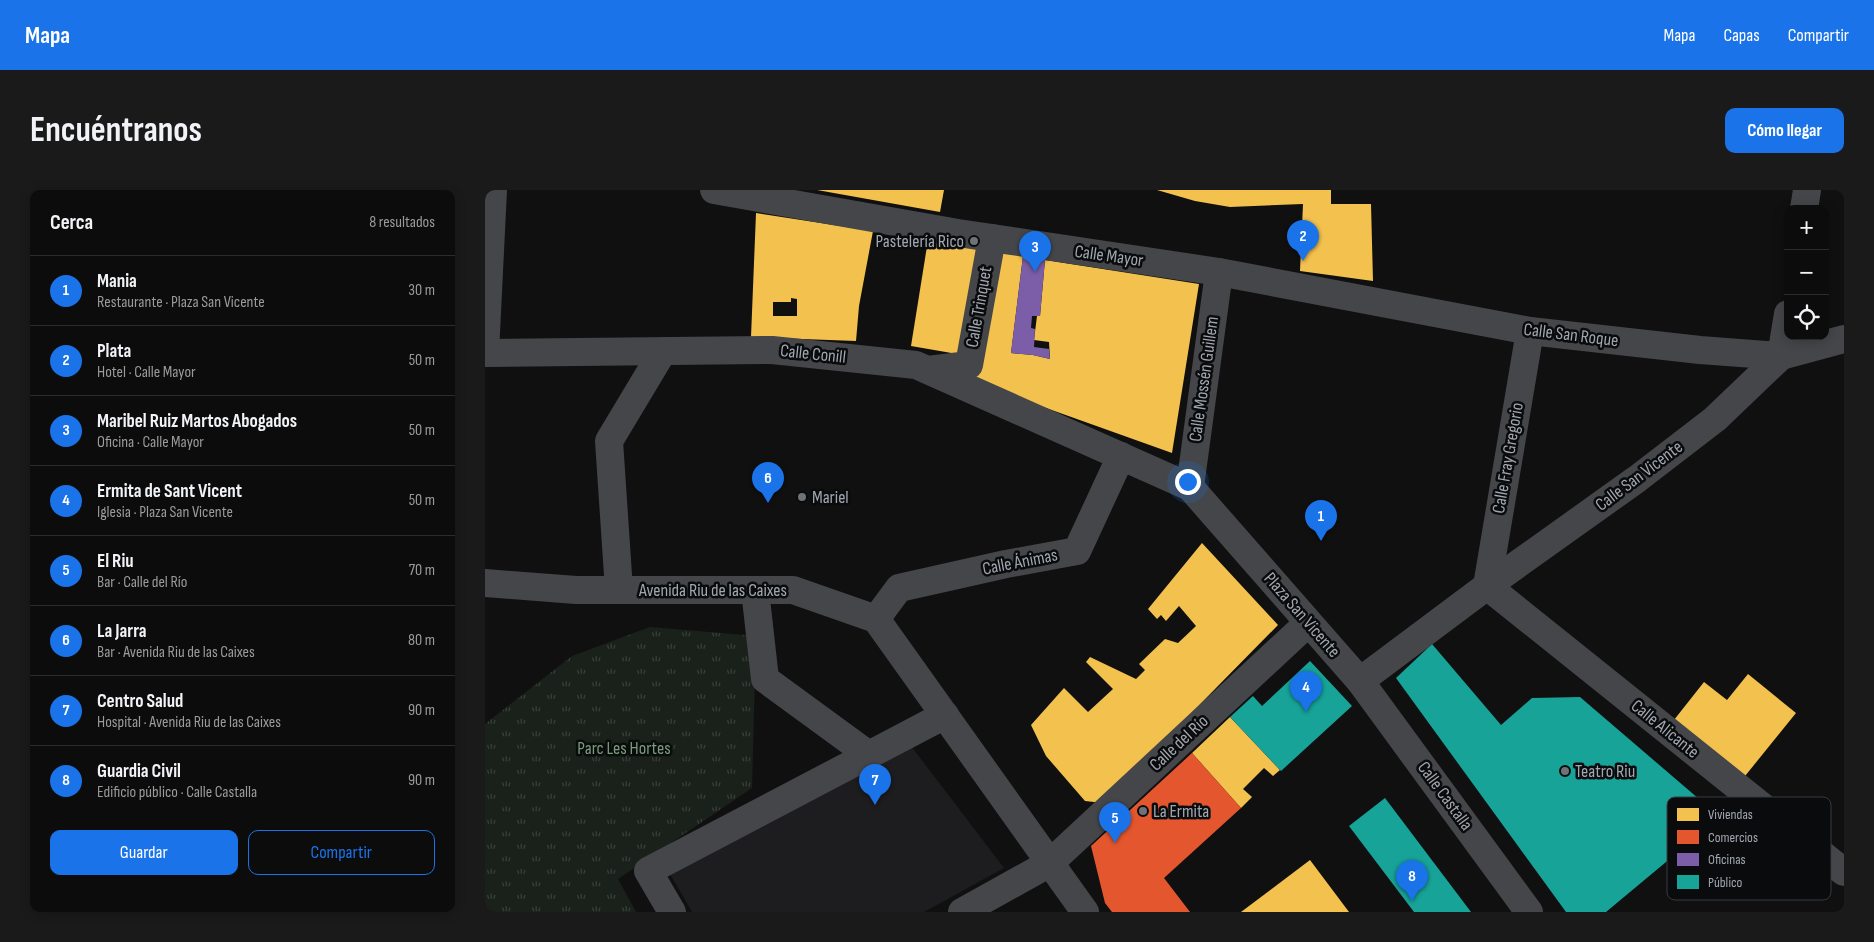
<!DOCTYPE html>
<html lang="es">
<meta charset="utf-8">
<style>
body{margin:0;font-family:"Sofia Sans Condensed",sans-serif;background:#1a1a1a;color:#f1f3f6}
.controls{position:absolute;right:15px;top:15px;display:grid;overflow:hidden;border-radius:10px;box-shadow:0 2px 12px #0003}
.controls button{width:45px;height:45px;display:grid;place-items:center;padding:0;border:0;border-bottom:1px solid #2c2c2d;background:#0c0c0c;color:#f1f3f6;font:25px sans-serif}
.you{position:absolute;left:702px;top:291px;width:18px;height:18px;margin:-12px;border:4px solid #fff;border-radius:50%;background:#1a73e8;box-shadow:0 0 0 8px #1a73e833}
.badge{display:grid;place-items:center;width:32px;height:32px;border-radius:50%;background:#1a73e8;color:#fff;font-size:16px;font-weight:700}
.pin{position:absolute;translate:-50% -41px;filter:drop-shadow(0 1px 2px #0008)}
.pin::after{content:'';position:absolute;top:26px;width:18px;height:15px;background:inherit;clip-path:polygon(0 0,100% 0,50% 100%)}
.list{margin:0;padding:0;list-style:none}
h2{display:flex;justify-content:space-between;align-items:center;height:65px;margin:0;padding:0 20px;font-size:21px}
h2 small{font-size:16px;font-weight:400;color:#9a9b9d}
.list li{display:grid;grid-template-columns:32px 1fr auto;gap:15px;align-items:center;box-sizing:border-box;height:70px;padding:0 20px;border-top:1px solid #2c2c2d}
.list b{display:block;font-size:19px;white-space:nowrap}
.list p{margin:0;font-size:16px;white-space:nowrap;color:#9a9b9d}
.list em{font-size:16px;font-style:normal;color:#9a9b9d}
.actions{display:flex;gap:10px;padding:15px 20px}
.actions a{flex:1;padding:11px 0;border:1px solid #1a73e8;border-radius:10px;text-align:center;font-size:18px;color:#1a73e8}
.actions .main{background:#1a73e8;color:#fff}
.icon{flex:none;width:28px;height:28px;fill:none;stroke:currentColor;stroke-width:2;stroke-linecap:round;stroke-linejoin:round}
.map{position:relative;flex:none;width:1359px;height:722px;overflow:hidden;border-radius:10px}
header{display:flex;align-items:center;gap:30px;box-sizing:border-box;height:70px;padding:0 25px;background:#1a73e8;color:#fff}
header strong{font-size:24px}
nav{display:flex;gap:28px;margin-inline-start:auto;font-size:18px}
.intro{display:flex;align-items:center;justify-content:space-between;box-sizing:border-box;height:120px;padding:0 30px}
h1{margin:0;font-size:35px}
.button{padding:12px 22px;border-radius:10px;background:#1a73e8;color:#fff;font-size:18px;font-weight:700}
main{display:flex;gap:30px;padding:0 30px}
aside{flex:1;background:#0c0c0c;border-radius:10px;box-shadow:0 2px 12px #0003}
.map>svg:first-child{display:block}
.built{fill:#1d1d1f}
.park{fill:url(#park-tufts)}
.homes{fill:#f2c14e;fill-rule:evenodd}
.shops{fill:#e4572e}
.offices{fill:#7b5ea7}
.public{fill:#17a398}
.lines{fill:none;stroke-linecap:round;stroke-linejoin:round}
.pedestrian{stroke:#454649;stroke-width:28}
.minor{stroke:#454649;stroke-width:28}
.poi-dot{fill:#6e7279;stroke:#0a0b0c;stroke-width:2}
.labels{text-anchor:middle;dominant-baseline:central;stroke-width:5;stroke-linejoin:round;paint-order:stroke}
.poi-label{font-size:18px;fill:#a1a7b1;stroke:#0a0b0c;text-anchor:start}
.street-label{font-size:18px;fill:#a1a7b1;stroke:#0a0b0c}
.park-label{font-size:18px;fill:#789d78;stroke:#0a0b0c}
.key{fill:#0a0b0c;stroke:#373a3e;stroke-width:1}
.key-label{font-size:14px;fill:#a1a7b1}
</style>
<header>
<strong>Mapa</strong>
<nav><a>Mapa</a><a>Capas</a><a>Compartir</a></nav>
</header>
<div class="intro"><h1>Encuéntranos</h1><a class="button">Cómo llegar</a></div>
<main>
<aside>
<h2>Cerca<small>8 resultados</small></h2>
<ul class="list">
<li><span class="badge">1</span><div><b>Mania</b><p>Restaurante · Plaza San Vicente</p></div><em>30 m</em></li>
<li><span class="badge">2</span><div><b>Plata</b><p>Hotel · Calle Mayor</p></div><em>50 m</em></li>
<li><span class="badge">3</span><div><b>Maribel Ruiz Martos Abogados</b><p>Oficina · Calle Mayor</p></div><em>50 m</em></li>
<li><span class="badge">4</span><div><b>Ermita de Sant Vicent</b><p>Iglesia · Plaza San Vicente</p></div><em>50 m</em></li>
<li><span class="badge">5</span><div><b>El Riu</b><p>Bar · Calle del Río</p></div><em>70 m</em></li>
<li><span class="badge">6</span><div><b>La Jarra</b><p>Bar · Avenida Riu de las Caixes</p></div><em>80 m</em></li>
<li><span class="badge">7</span><div><b>Centro Salud</b><p>Hospital · Avenida Riu de las Caixes</p></div><em>90 m</em></li>
<li><span class="badge">8</span><div><b>Guardia Civil</b><p>Edificio público · Calle Castalla</p></div><em>90 m</em></li>
</ul>
<div class="actions"><a class="main">Guardar</a><a>Compartir</a></div>
</aside>
<div class="map">
<svg width="1359" height="722" viewBox="0 0 1359 722">
<defs>
<pattern id="park-tufts" width="24" height="20" patternUnits="userSpaceOnUse" patternTransform="scale(1.25)"><rect width="24" height="20" fill="#1a201a"/><path d="M3 7l-1-3M5 7V3M7 7l1-3M15 17l-1-3M17 17v-4M19 17l1-3" fill="none" stroke="#383e39"/></pattern>
</defs>
<rect width="100%" height="100%" fill="#101010"/>
<path class="built" d="M 423,552 L 519,678 L 439,722 L 207,722 L 185,684 Z"/>
<path class="park" d="M 165,437 L 271,446 L 267,598 L 133,689 L 151,722 L 0,722 L 0,534 L 87,466 Z"/>
<g class="homes">
<path d="M 332,0 L 459,0 L 455,22 Z"/>
<path d="M 672,0 L 846,0 L 846,14 L 886,14 L 888,91 L 815,81 L 818,14 L 745,17 L 710,11 Z"/>
<path d="M 271,23 L 388,41 L 374,116 L 371,151 L 266,147 ZM 306,108 L 312,109 L 312,126 L 288,126 L 288,112 L 306,112 Z"/>
<path d="M 443,50 L 496,60 L 478,165 L 426,156 Z"/>
<path d="M 512,62 L 538,66 L 526,163 L 548,165 L 565,169 L 564,152 L 549,150 L 552,126 L 555,126 L 560,70 L 714,94 L 687,263 L 488,192 Z"/>
<path d="M 717,353 L 793,435 L 618,613 L 600,611 L 561,566 L 546,535 L 579,498 L 603,522 L 628,499 L 601,472 L 605,467 L 651,489 L 660,480 L 654,474 L 680,449 L 693,453 L 711,436 L 694,416 L 681,431 L 676,425 L 672,429 L 663,419 Z"/>
<path d="M 1263,484 L 1311,523 L 1256,591 L 1185,535 L 1219,492 L 1242,510 Z"/>
<path d="M 745,527 L 795,580 L 788,586 L 779,578 L 758,599 L 767,607 L 756,618 L 707,563 Z"/>
<path d="M 825,670 L 864,722 L 756,722 Z"/>
</g>
<path class="shops" d="M 707,563 L 756,618 L 679,688 L 705,722 L 627,722 L 620,713 L 606,656 Z"/>
<path class="offices" d="M 538,66 L 560,70 L 555,126 L 547,126 L 546,138 L 550,139 L 549,157 L 564,159 L 565,169 L 548,165 L 526,163 Z"/>
<g class="public">
<path d="M 947,454 L 1016,535 L 1047,508 L 1095,507 L 1235,627 L 1121,722 L 1081,722 L 911,488 Z"/>
<path d="M 825,471 L 867,516 L 796,581 L 745,527 L 768,506 L 777,516 Z"/>
<path d="M 900,608 L 986,722 L 929,722 L 864,636 Z"/>
</g>
<g class="lines">
<path class="pedestrian" d="M 443,180 L 484,175 L 507,48"/>
<g class="minor">
<path d="M 229,0 L 473,43 L 734,82 L 1045,141 L 1215,160 L 1296,166 L 1359,149"/>
<path d="M 1319,19 L 1322,0"/>
<path d="M 0,163 L 287,160 L 431,175 L 705,297 L 875,491 L 1044,722"/>
<path d="M 0,163 L 8,0"/>
<path d="M 1296,166 L 1303,124"/>
<path d="M 705,297 L 734,82"/>
<path d="M 0,393 L 91,400 L 308,400 L 391,429 L 600,722"/>
<path d="M 1002,396 L 1359,682"/>
<path d="M 1002,396 L 1045,141"/>
<path d="M 134,400 L 124,251 L 178,161"/>
<path d="M 270,400 L 280,489 L 384,565"/>
<path d="M 391,429 L 414,398 L 521,374 L 592,361 L 636,266"/>
<path d="M 875,491 L 1002,396 L 1152,289 L 1230,229 L 1296,166"/>
<path d="M 187,722 L 163,681 L 460,525"/>
<path d="M 477,722 L 565,673 L 823,433"/>
</g>
</g>
<g class="poi-dot">
<circle cx="489" cy="51" r="5"/>
<circle cx="317" cy="307" r="5"/>
<circle cx="1080" cy="581" r="5"/>
<circle cx="658" cy="621" r="5"/>
</g>
<g class="labels">
<g class="poi-label">
<text x="479" y="51" text-anchor="end">Pastelería Rico</text>
<text x="327" y="307">Mariel</text>
<text x="1090" y="581">Teatro Riu</text>
<text x="668" y="621">La Ermita</text>
</g>
<g class="street-label">
<text transform="translate(624 66) rotate(8)">Calle Mayor</text>
<text transform="translate(494 117) rotate(-80)">Calle Trinquet</text>
<text transform="translate(1086 145) rotate(7)">Calle San Roque</text>
<text transform="translate(328 164) rotate(6)">Calle Conill</text>
<text transform="translate(719 189) rotate(-82)">Calle Mossén Guillem</text>
<text transform="translate(1023 268) rotate(-80)">Calle Fray Gregorio</text>
<text transform="translate(1154 286) rotate(-37)">Calle San Vicente</text>
<text transform="translate(535 372) rotate(-11)">Calle Ánimas</text>
<text x="228" y="400">Avenida Riu de las Caixes</text>
<text transform="translate(817 425) rotate(49)">Plaza San Vicente</text>
<text transform="translate(1180 539) rotate(39)">Calle Alicante</text>
<text transform="translate(694 553) rotate(-43)">Calle del Río</text>
<text transform="translate(960 606) rotate(54)">Calle Castalla</text>
</g>
<g class="park-label">
<text x="139" y="558">Parc Les Hortes</text>
</g>
</g>
<rect x="1182" y="607" width="164" height="103" rx="8" class="key"/>
<rect x="1192" y="618" width="22" height="13" fill="#f2c14e"/>
<rect x="1192" y="640" width="22" height="14" fill="#e4572e"/>
<rect x="1192" y="663" width="22" height="13" fill="#7b5ea7"/>
<rect x="1192" y="685" width="22" height="14" fill="#17a398"/>
<g class="key-label">
<text x="1223" y="629">Viviendas</text>
<text x="1223" y="652">Comercios</text>
<text x="1223" y="674">Oficinas</text>
<text x="1223" y="697">Público</text>
</g>
</svg>
<div class="controls">
<button>+</button>
<button>−</button>
<button><svg class="icon" aria-label="locate" viewBox="0 0 24 24"><circle cx="12" cy="12" r="6"/><path d="M12 2v4M12 18v4M2 12h4M18 12h4"/></svg></button>
</div>
<div class="you"></div>
<div class="pin badge" style="left:836px;top:351px">1</div>
<div class="pin badge" style="left:818px;top:71px">2</div>
<div class="pin badge" style="left:550px;top:82px">3</div>
<div class="pin badge" style="left:821px;top:522px">4</div>
<div class="pin badge" style="left:630px;top:653px">5</div>
<div class="pin badge" style="left:283px;top:313px">6</div>
<div class="pin badge" style="left:390px;top:615px">7</div>
<div class="pin badge" style="left:927px;top:711px">8</div>
</div>
</main>
